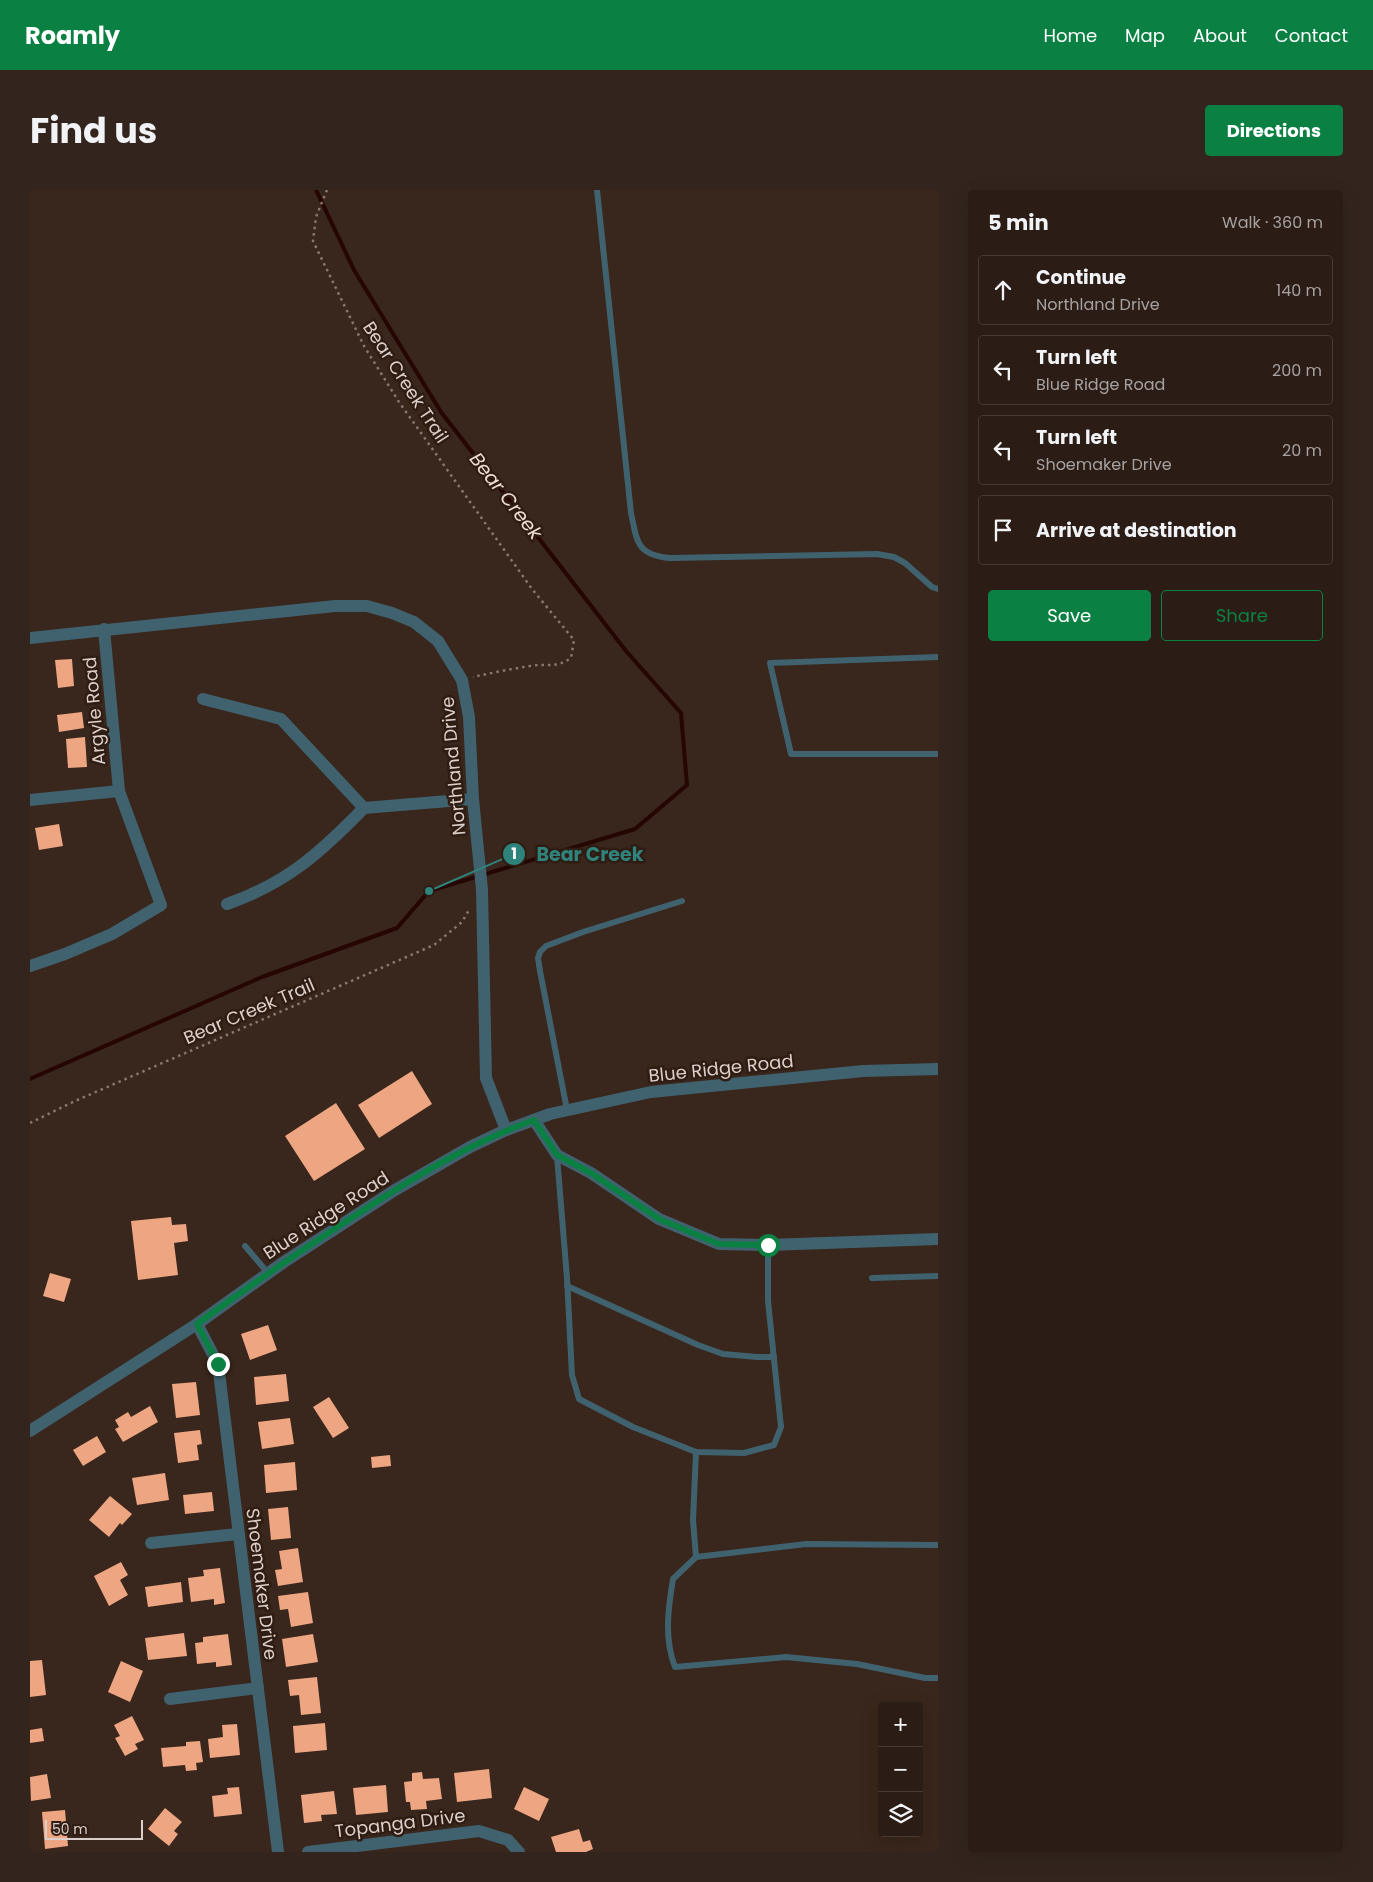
<!DOCTYPE html>
<meta charset="utf-8">
<style>
body{margin:0;font-family:Poppins,sans-serif;background:#33251e;color:#f1f3f6}
.controls{position:absolute;right:15px;bottom:15px;display:grid;overflow:hidden;border-radius:5px;box-shadow:0 5px 20px #0002}
.controls button{width:45px;height:45px;display:grid;place-items:center;padding:0;border:0;border-bottom:1px solid #473a34;background:#2b1c15;color:#f1f3f6;font:25px sans-serif}
.scale{position:absolute;left:15px;bottom:12px;width:98px;box-sizing:border-box;padding-left:5px;border:2px solid #dccfc9;border-top:0;font-size:14px;line-height:18px;white-space:nowrap;color:#dccfc9;-webkit-text-stroke:4px #2f1c13;paint-order:stroke}
.stop{position:absolute;width:15px;height:15px;margin:-11px;border:4px solid #0b8043;border-radius:50%;background:#fff}
.stop.end{background:#0b8043;border-color:#fff;box-shadow:0 1px 5px #0008}
.list{margin:0;padding:0;list-style:none}
h2{display:flex;justify-content:space-between;align-items:center;height:65px;margin:0;padding:0 20px;font-size:21px}
h2 small{font-size:16px;font-weight:400;color:#a6a1a0}
.list li{display:grid;grid-template-columns:32px 1fr auto;gap:15px;align-items:center;box-sizing:border-box;height:70px;margin:0 10px 10px;padding:0 10px;border:1px solid #473a34;border-radius:5px}
.list b{display:block;font-size:19px;white-space:nowrap}
.list p{margin:0;font-size:16px;white-space:nowrap;color:#a6a1a0}
.list em{font-size:16px;font-style:normal;color:#a6a1a0}
.actions{display:flex;gap:10px;padding:15px 20px}
.actions a{flex:1;padding:11px 0;border:1px solid #0b8043;border-radius:5px;text-align:center;font-size:18px;color:#0b8043}
.actions .main{background:#0b8043;color:#fff}
.icon{flex:none;width:28px;height:28px;fill:none;stroke:currentColor;stroke-width:2;stroke-linecap:round;stroke-linejoin:round}
.map{position:relative;flex:none;width:908px;height:1662px;overflow:hidden;border-radius:5px}
header{display:flex;align-items:center;gap:30px;box-sizing:border-box;height:70px;padding:0 25px;background:#0b8043;color:#fff}
header strong{font-size:24px}
nav{display:flex;gap:28px;margin-inline-start:auto;font-size:18px}
.intro{display:flex;align-items:center;justify-content:space-between;box-sizing:border-box;height:120px;padding:0 30px}
h1{margin:0;font-size:35px}
.button{padding:12px 22px;border-radius:5px;background:#0b8043;color:#fff;font-size:18px;font-weight:700}
main{display:flex;gap:30px;padding:0 30px}
aside{flex:1;background:#2b1c15;border-radius:5px;box-shadow:0 5px 20px #0002}
.map>svg:first-child{display:block}
.lines{fill:none;stroke-linecap:round;stroke-linejoin:round}
.stream{stroke:#250600;stroke-width:4}
.building{fill:#eea582}
.path{stroke:#887870;stroke-width:2.5;stroke-dasharray:2.5 4;stroke-linecap:butt}
.service{stroke:#40626f;stroke-width:6}
.minor{stroke:#40626f;stroke-width:12}
.tertiary{stroke:#40626f;stroke-width:12}
.route{stroke:#0b8043;stroke-width:6}
.labels{text-anchor:middle;dominant-baseline:central;stroke-width:5;stroke-linejoin:round;paint-order:stroke}
.street-label{font-size:18px;fill:#dccfc9;stroke:#2f1c13}
.water-label{font-size:19px;font-style:italic;fill:#f1ddd3;stroke:#2f1c13}
.leader{fill:none;stroke:#2e837c;stroke-width:2}
.callout-dot{fill:#2e837c;stroke:#2f1c13;stroke-width:2}
.mark-label{font-size:15px;text-anchor:middle;font-weight:bold;fill:#fff}
.callout-label{font-size:19px;text-anchor:middle;font-weight:bold;fill:#2e837c;stroke:#2f1c13;stroke-width:5;stroke-linejoin:round;paint-order:stroke}
</style>
<header>
<strong>Roamly</strong>
<nav><a>Home</a><a>Map</a><a>About</a><a>Contact</a></nav>
</header>
<div class="intro"><h1>Find us</h1><a class="button">Directions</a></div>
<main>
<div class="map">
<svg width="908" height="1662" viewBox="0 0 908 1662">
<rect width="100%" height="100%" fill="#39261c"/>
<g class="lines">
<path class="stream" d="M 0,889 L 232,787 L 367,738 L 399,701 L 605,639 L 657,595 L 651,523 L 596,461 L 411,222 L 324,80 L 286,0"/>
</g>
<g class="building">
<path d="M 42,469 L 44,496 L 28,498 L 25,470 Z"/>
<path d="M 52,522 L 54,538 L 29,542 L 27,525 Z"/>
<path d="M 55,547 L 57,577 L 38,578 L 36,549 Z"/>
<path d="M 29,634 L 33,656 L 9,660 L 5,638 Z"/>
<path d="M 382,881 L 402,914 L 349,948 L 328,915 Z"/>
<path d="M 306,913 L 335,959 L 284,991 L 255,946 Z"/>
<path d="M 141,1027 L 142,1035 L 156,1034 L 158,1051 L 144,1053 L 148,1085 L 108,1090 L 101,1031 Z"/>
<path d="M 20,1083 L 41,1089 L 34,1112 L 13,1106 Z"/>
<path d="M 238,1135 L 247,1160 L 220,1170 L 211,1144 Z"/>
<path d="M 256,1184 L 259,1211 L 226,1215 L 224,1187 Z"/>
<path d="M 166,1192 L 170,1225 L 146,1228 L 142,1194 Z"/>
<path d="M 299,1207 L 319,1238 L 303,1248 L 283,1217 Z"/>
<path d="M 120,1216 L 128,1232 L 93,1252 L 85,1239 L 89,1237 L 85,1230 L 98,1222 L 101,1227 Z"/>
<path d="M 260,1228 L 264,1254 L 232,1259 L 228,1232 Z"/>
<path d="M 170,1240 L 172,1254 L 167,1255 L 169,1270 L 148,1273 L 144,1243 Z"/>
<path d="M 67,1246 L 76,1262 L 53,1276 L 43,1260 Z"/>
<path d="M 360,1265 L 361,1276 L 342,1278 L 341,1267 Z"/>
<path d="M 265,1272 L 267,1300 L 236,1303 L 234,1275 Z"/>
<path d="M 135,1283 L 139,1310 L 107,1315 L 102,1288 Z"/>
<path d="M 182,1302 L 184,1321 L 155,1324 L 153,1305 Z"/>
<path d="M 80,1306 L 102,1324 L 92,1335 L 90,1333 L 79,1347 L 59,1330 Z"/>
<path d="M 258,1317 L 261,1348 L 241,1350 L 238,1319 Z"/>
<path d="M 268,1358 L 273,1392 L 248,1396 L 245,1380 L 252,1379 L 249,1361 Z"/>
<path d="M 91,1372 L 98,1385 L 90,1390 L 98,1405 L 79,1416 L 64,1386 Z"/>
<path d="M 190,1378 L 195,1413 L 184,1415 L 184,1409 L 161,1412 L 158,1388 L 174,1386 L 173,1380 Z"/>
<path d="M 151,1392 L 153,1412 L 118,1417 L 115,1397 Z"/>
<path d="M 278,1402 L 283,1433 L 261,1437 L 258,1419 L 250,1420 L 248,1406 Z"/>
<path d="M 154,1443 L 157,1466 L 118,1470 L 115,1448 Z"/>
<path d="M 198,1444 L 202,1475 L 186,1477 L 186,1472 L 167,1474 L 165,1453 L 173,1452 L 173,1447 Z"/>
<path d="M 283,1444 L 288,1472 L 256,1477 L 252,1449 Z"/>
<path d="M 12,1470 L 16,1505 L 0,1507 L 0,1471 Z"/>
<path d="M 91,1471 L 113,1481 L 100,1512 L 78,1502 Z"/>
<path d="M 287,1487 L 291,1523 L 271,1525 L 269,1505 L 260,1506 L 258,1490 Z"/>
<path d="M 102,1526 L 114,1550 L 105,1554 L 108,1559 L 95,1566 L 85,1548 L 90,1546 L 84,1535 Z"/>
<path d="M 295,1533 L 297,1560 L 265,1563 L 263,1536 Z"/>
<path d="M 207,1534 L 210,1565 L 180,1568 L 178,1549 L 193,1547 L 192,1535 Z"/>
<path d="M 12,1538 L 14,1551 L 0,1553 L 0,1540 Z"/>
<path d="M 170,1551 L 173,1572 L 166,1573 L 167,1580 L 156,1581 L 155,1575 L 133,1577 L 131,1558 L 156,1556 L 156,1552 Z"/>
<path d="M 459,1579 L 462,1608 L 427,1612 L 424,1583 Z"/>
<path d="M 392,1582 L 393,1589 L 409,1588 L 412,1609 L 396,1611 L 397,1619 L 381,1620 L 380,1612 L 376,1612 L 374,1592 L 382,1591 L 382,1583 Z"/>
<path d="M 17,1584 L 21,1608 L 1,1611 L 0,1587 Z"/>
<path d="M 356,1595 L 358,1622 L 326,1625 L 323,1598 Z"/>
<path d="M 209,1597 L 212,1624 L 184,1627 L 182,1606 L 198,1604 L 197,1598 Z"/>
<path d="M 494,1597 L 519,1609 L 509,1631 L 484,1619 Z"/>
<path d="M 304,1601 L 307,1624 L 291,1625 L 292,1631 L 274,1633 L 271,1605 Z"/>
<path d="M 135,1618 L 152,1632 L 144,1641 L 148,1644 L 139,1656 L 118,1639 Z"/>
<path d="M 35,1620 L 38,1656 L 15,1659 L 12,1622 Z"/>
<path d="M 549,1639 L 553,1652 L 560,1650 L 563,1659 L 556,1662 L 526,1662 L 521,1647 Z"/>
</g>
<g class="lines">
<g class="path">
<path d="M 297,0 L 286,27 L 283,51 L 334,156 L 369,212 L 502,399 L 544,450 L 541,468 C 525,479 516,473 500,476 C 481,479 461,483 443,487"/>
<path d="M 0,933 L 45,911 L 404,755 L 432,732 L 439,720"/>
</g>
<g class="service">
<path d="M 567,0 L 601,323 C 607,352 607,365 640,368 L 847,364 L 864,367 L 875,373 L 902,397 L 908,399"/>
<path d="M 908,467 L 740,473 L 761,564 L 908,564"/>
<path d="M 537,920 L 510,781 L 508,768 L 510,762 L 516,756 L 553,742 L 652,711"/>
<path d="M 527,966 L 537,1088 L 542,1185 L 549,1209 L 603,1237 L 666,1262 L 714,1263 L 744,1255 L 751,1237 L 738,1111 L 738,1055"/>
<path d="M 215,1056 L 238,1083"/>
<path d="M 842,1088 L 908,1086"/>
<path d="M 537,1096 L 668,1155 L 693,1164 L 727,1167 L 744,1167"/>
<path d="M 666,1262 L 663,1330 L 666,1367 L 776,1354 L 908,1355"/>
<path d="M 666,1367 L 643,1389 C 638,1419 634,1449 645,1477 L 756,1467 L 827,1474 L 895,1488 L 908,1488"/>
</g>
<g class="minor">
<path d="M 0,448 L 305,416 L 337,416 L 362,423 L 384,432 L 408,451 L 432,490 L 439,527 L 443,609 L 452,700 L 456,888 L 476,940"/>
<path d="M 173,509 L 251,529 L 334,618"/>
<path d="M 0,610 L 89,601"/>
<path d="M 197,714 C 257,693 290,663 334,618 L 443,609"/>
<path d="M 0,776 L 35,764 L 82,744 L 131,715 L 89,601 L 74,439"/>
<path d="M 504,930 L 527,965 L 561,983 L 629,1029 L 689,1054 L 738,1055 L 908,1049"/>
<path d="M 167,1134 L 188,1174 L 248,1662"/>
<path d="M 121,1353 L 208,1344"/>
<path d="M 140,1509 L 228,1498"/>
<path d="M 278,1662 L 449,1641 L 478,1650 L 489,1662"/>
</g>
<path class="tertiary" d="M 0,1241 L 167,1134 L 254,1072 L 365,1000 L 440,957 L 476,940 L 520,924 L 621,902 L 833,881 L 908,879"/>
</g>
<g class="lines">
<path class="route" d="M 188,1174 L 167,1134 C 218,1097 270,1061 323,1027 C 381,989 439,953 504,930 L 527,965 L 561,983 L 629,1029 L 689,1054 L 738,1055"/>
</g>
<g class="labels">
<g class="street-label">
<text transform="translate(376 192) rotate(57)">Bear Creek Trail</text>
<text transform="translate(64 521) rotate(-95)">Argyle Road</text>
<text transform="translate(423 576) rotate(-95)">Northland Drive</text>
<text transform="translate(219 821) rotate(-23)">Bear Creek Trail</text>
<text transform="translate(691 878) rotate(-6)">Blue Ridge Road</text>
<text transform="translate(296 1025) rotate(-33)">Blue Ridge Road</text>
<text transform="translate(232 1394) rotate(83)">Shoemaker Drive</text>
<text transform="translate(370 1633) rotate(-7)">Topanga Drive</text>
</g>
<g class="water-label">
<text transform="translate(476 306) rotate(52)">Bear Creek</text>
</g>
</g>
<path class="leader" d="M399 701L484 664"/>
<g class="callout-dot">
<circle cx="399" cy="701" r="5"/>
<circle cx="484" cy="664" r="12"/>
</g>
<g class="mark-label">
<text x="484" y="669">1</text>
</g>
<g class="callout-label">
<text x="560" y="671">Bear Creek</text>
</g>
</svg>
<div class="controls">
<button>+</button>
<button>−</button>
<button><svg class="icon" aria-label="layers" viewBox="0 0 24 24"><path d="M12 4l9 5-9 5-9-5zM3 14l9 5 9-5"/></svg></button>
</div>
<div class="scale">50 m</div>
<div class="stop" style="left:738px;top:1055px"></div>
<div class="stop end" style="left:188px;top:1174px"></div>
</div>
<aside>
<h2>5 min<small>Walk · 360 m</small></h2>
<ul class="list">
<li><svg class="icon" aria-label="ahead" viewBox="0 0 24 24"><path d="M12 20V5M6 11l6-6 6 6"/></svg><div><b>Continue</b><p>Northland Drive</p></div><em>140 m</em></li>
<li><svg class="icon" aria-label="left" viewBox="0 0 24 24"><path d="M17 20v-9H6M10 6l-5 5 5 5"/></svg><div><b>Turn left</b><p>Blue Ridge Road</p></div><em>200 m</em></li>
<li><svg class="icon" aria-label="left" viewBox="0 0 24 24"><path d="M17 20v-9H6M10 6l-5 5 5 5"/></svg><div><b>Turn left</b><p>Shoemaker Drive</p></div><em>20 m</em></li>
<li><svg class="icon" aria-label="arrive" viewBox="0 0 24 24"><path d="M6 21V4h12l-3 4 3 4H6"/></svg><div><b>Arrive at destination</b></div></li>
</ul>
<div class="actions"><a class="main">Save</a><a>Share</a></div>
</aside>
</main>
